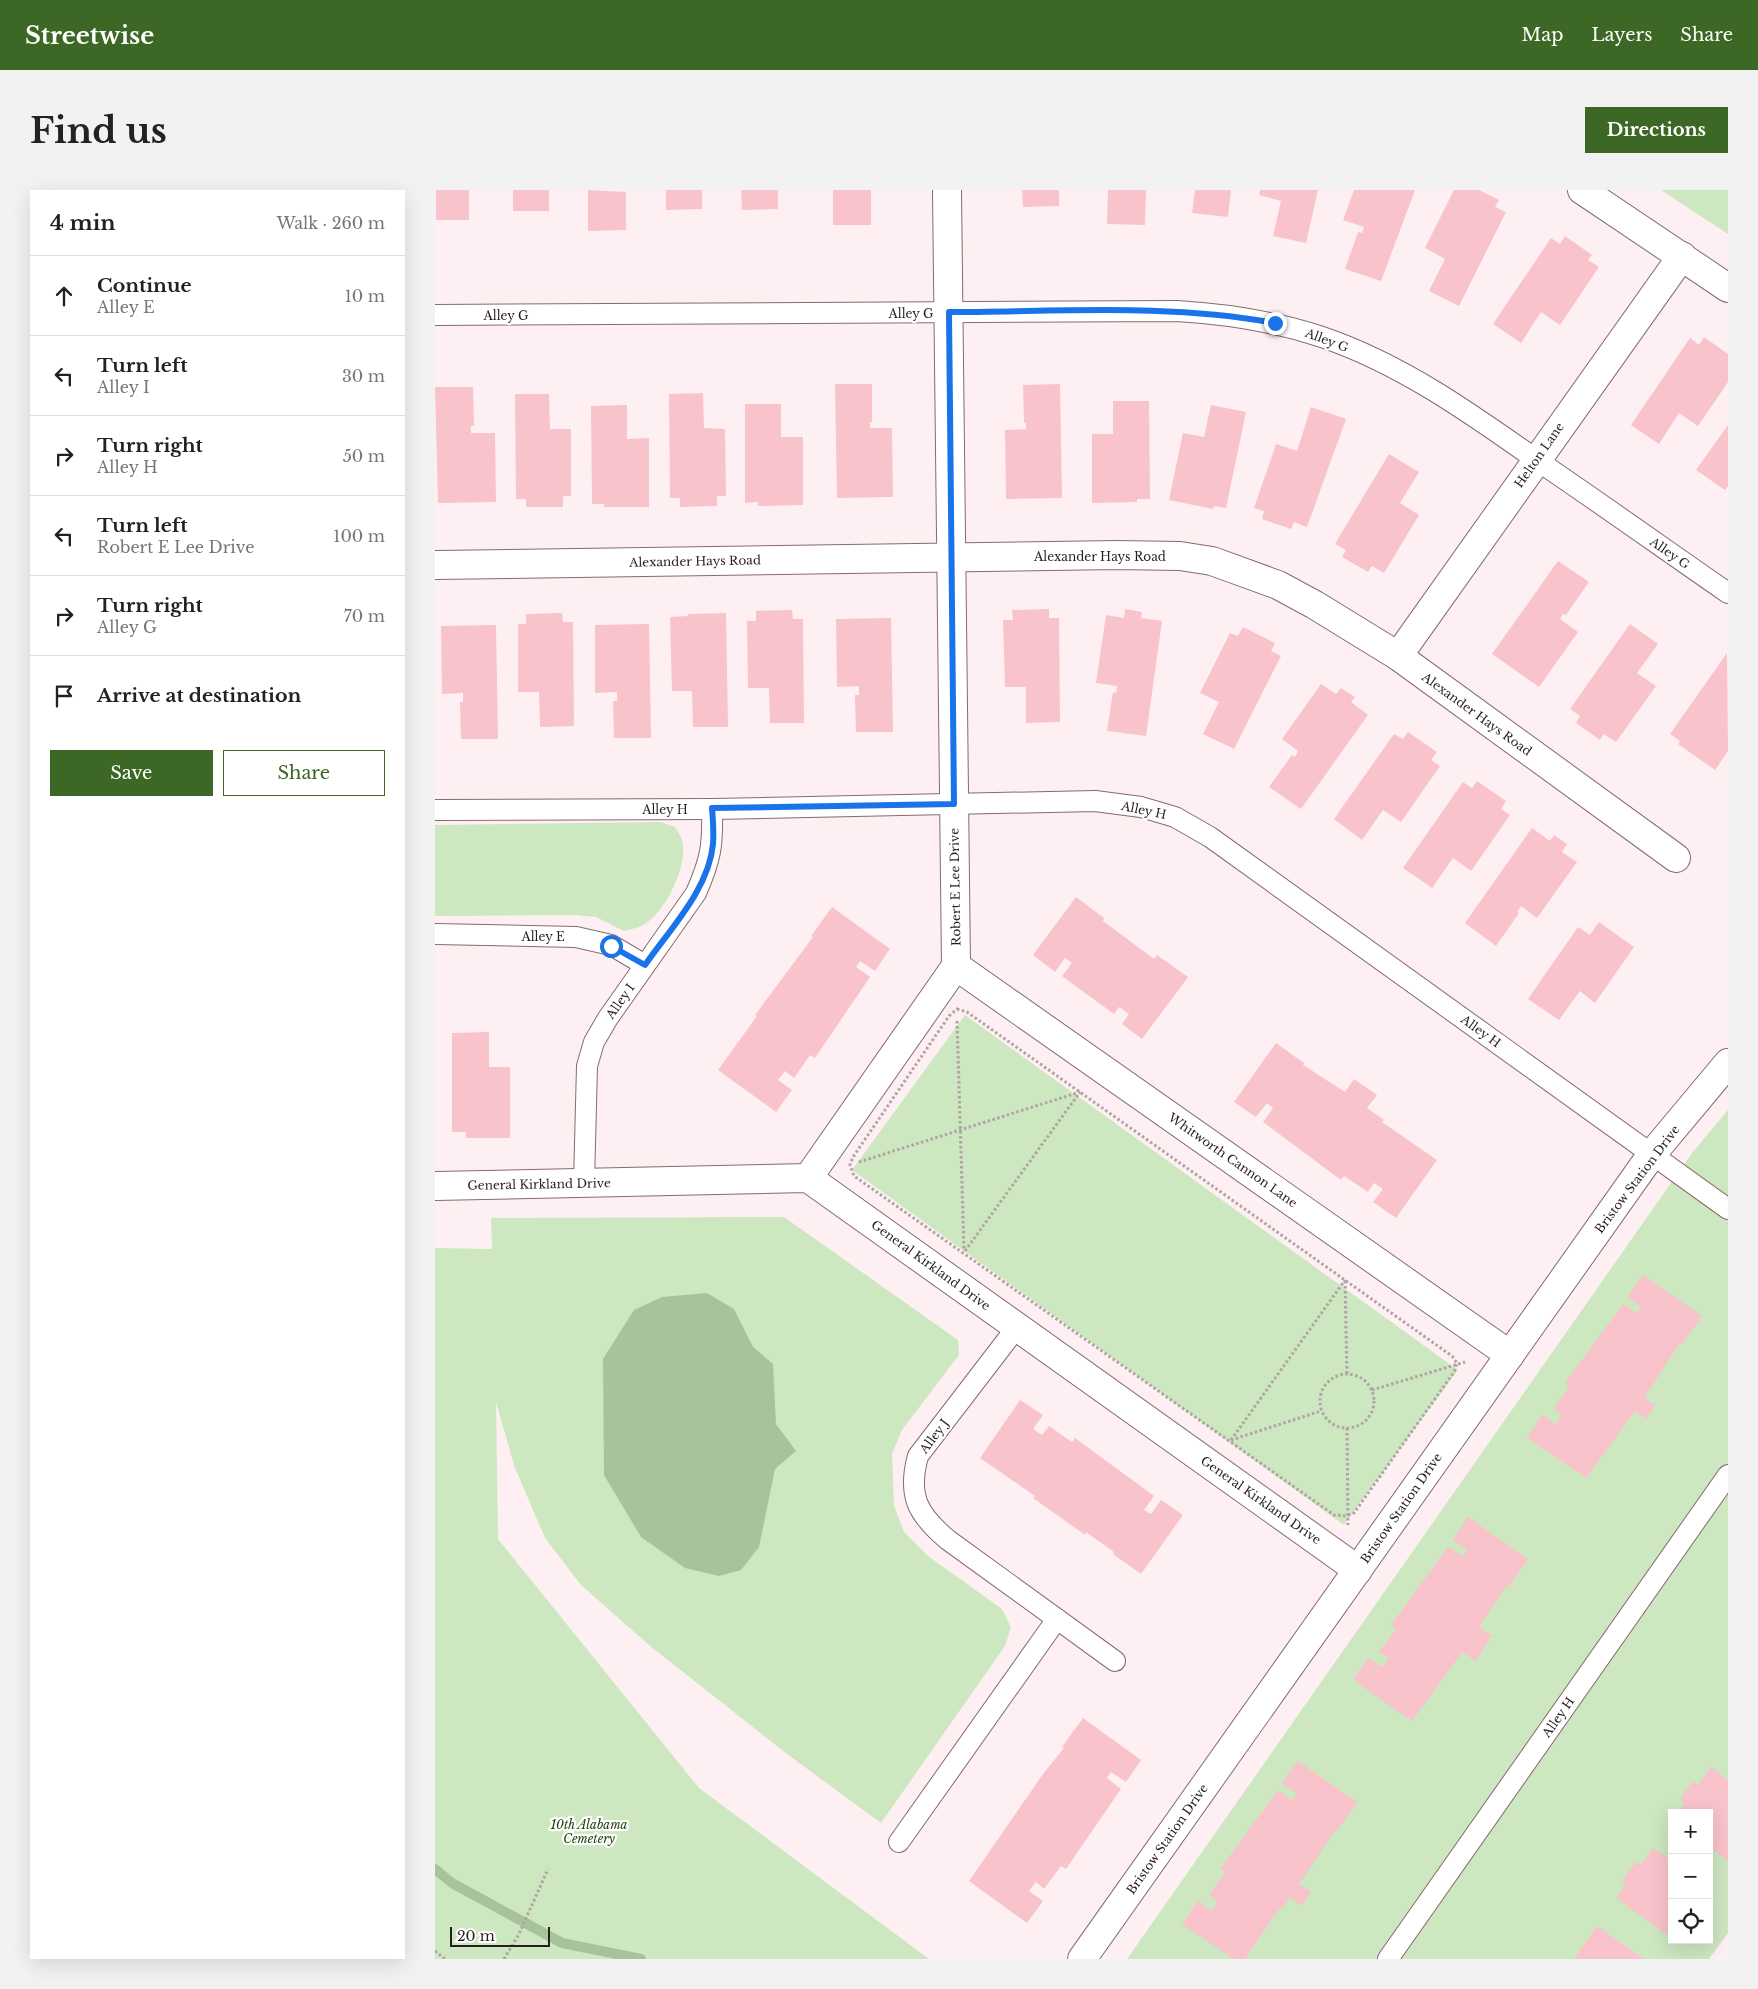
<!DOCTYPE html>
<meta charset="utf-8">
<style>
body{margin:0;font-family:"Libre Baskerville",serif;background:#f2f2f2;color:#222}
.controls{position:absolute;right:15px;bottom:15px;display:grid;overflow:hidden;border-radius:0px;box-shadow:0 5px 20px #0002}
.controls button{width:45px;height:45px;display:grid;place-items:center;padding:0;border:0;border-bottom:1px solid #e0e0e0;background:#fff;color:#222;font:25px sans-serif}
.scale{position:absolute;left:15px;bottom:12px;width:100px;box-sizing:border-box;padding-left:5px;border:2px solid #291e1f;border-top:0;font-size:14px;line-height:18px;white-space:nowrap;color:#291e1f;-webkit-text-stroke:4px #fff;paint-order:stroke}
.stop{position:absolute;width:15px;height:15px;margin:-11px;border:4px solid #1a73e8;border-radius:50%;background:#fff}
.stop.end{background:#1a73e8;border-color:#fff;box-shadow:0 1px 5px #0008}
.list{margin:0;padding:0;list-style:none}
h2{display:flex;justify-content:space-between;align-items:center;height:65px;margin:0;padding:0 20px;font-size:21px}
h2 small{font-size:16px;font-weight:400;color:#767676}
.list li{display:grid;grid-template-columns:32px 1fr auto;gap:15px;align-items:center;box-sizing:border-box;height:80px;padding:0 20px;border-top:1px solid #e0e0e0}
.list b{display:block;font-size:19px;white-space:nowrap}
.list p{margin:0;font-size:16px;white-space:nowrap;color:#767676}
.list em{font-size:16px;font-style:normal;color:#767676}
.actions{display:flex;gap:10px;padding:15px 20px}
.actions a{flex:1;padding:11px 0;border:1px solid #3d6724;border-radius:0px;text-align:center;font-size:18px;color:#3d6724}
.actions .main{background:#3d6724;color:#fff}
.icon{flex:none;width:28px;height:28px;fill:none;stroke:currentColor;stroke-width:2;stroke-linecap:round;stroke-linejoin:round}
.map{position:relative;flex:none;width:1293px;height:1769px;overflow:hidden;border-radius:0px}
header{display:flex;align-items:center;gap:30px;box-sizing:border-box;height:70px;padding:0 25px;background:#3d6724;color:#fff}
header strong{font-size:24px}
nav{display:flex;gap:28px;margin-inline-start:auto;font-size:18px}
.intro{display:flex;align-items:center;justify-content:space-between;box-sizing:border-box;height:120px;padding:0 30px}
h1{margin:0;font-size:35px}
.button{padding:12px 22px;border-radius:0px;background:#3d6724;color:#fff;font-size:18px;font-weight:700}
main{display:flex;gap:30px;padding:0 30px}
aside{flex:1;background:#fff;border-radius:0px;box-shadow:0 5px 20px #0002}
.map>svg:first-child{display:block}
.green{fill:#cde7c1;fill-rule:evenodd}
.water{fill:#a8c39c}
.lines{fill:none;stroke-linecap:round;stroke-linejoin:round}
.stream{stroke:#a8c39c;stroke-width:10}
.building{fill:#f8c3ca}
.service-casing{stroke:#866a6e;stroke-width:22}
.minor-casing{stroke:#866a6e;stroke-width:30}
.path{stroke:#b0a3a5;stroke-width:3;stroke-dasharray:2.5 2.5;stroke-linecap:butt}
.service{stroke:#fff;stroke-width:20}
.minor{stroke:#fff;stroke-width:28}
.route{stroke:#1a73e8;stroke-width:6}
.labels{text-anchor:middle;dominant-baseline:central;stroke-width:4.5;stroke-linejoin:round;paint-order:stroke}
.street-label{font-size:12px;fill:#291e1f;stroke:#fff}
.park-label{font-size:12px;font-style:italic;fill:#1c3d03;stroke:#fff}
</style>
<header>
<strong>Streetwise</strong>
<nav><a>Map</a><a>Layers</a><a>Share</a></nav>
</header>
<div class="intro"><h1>Find us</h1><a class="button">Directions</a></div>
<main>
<aside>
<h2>4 min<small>Walk · 260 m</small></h2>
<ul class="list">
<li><svg class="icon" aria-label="ahead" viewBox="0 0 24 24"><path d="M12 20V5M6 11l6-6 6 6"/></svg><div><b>Continue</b><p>Alley E</p></div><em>10 m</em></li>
<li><svg class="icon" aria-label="left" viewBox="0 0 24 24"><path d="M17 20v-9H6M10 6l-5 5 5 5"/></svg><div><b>Turn left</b><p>Alley I</p></div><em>30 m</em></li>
<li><svg class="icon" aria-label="right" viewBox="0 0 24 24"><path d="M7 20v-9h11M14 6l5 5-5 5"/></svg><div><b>Turn right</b><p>Alley H</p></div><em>50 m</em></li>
<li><svg class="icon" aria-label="left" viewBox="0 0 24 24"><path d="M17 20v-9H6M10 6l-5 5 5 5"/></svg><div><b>Turn left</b><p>Robert E Lee Drive</p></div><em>100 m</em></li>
<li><svg class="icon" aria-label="right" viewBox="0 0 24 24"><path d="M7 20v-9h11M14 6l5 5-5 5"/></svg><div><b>Turn right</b><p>Alley G</p></div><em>70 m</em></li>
<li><svg class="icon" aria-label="arrive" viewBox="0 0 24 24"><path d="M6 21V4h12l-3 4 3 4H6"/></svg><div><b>Arrive at destination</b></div></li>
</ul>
<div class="actions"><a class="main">Save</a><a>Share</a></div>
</aside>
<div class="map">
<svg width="1293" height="1769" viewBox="0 0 1293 1769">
<rect width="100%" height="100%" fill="#fef0f2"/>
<g class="green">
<path d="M 1226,0 L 1293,0 L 1293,44 Z"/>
<path d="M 226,632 L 240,637 C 243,642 248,649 248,655 C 251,678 232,717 214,731 C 208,737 197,739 189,741 L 161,727 L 140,725 L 0,726 L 0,635 Z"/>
<path d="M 530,825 L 1023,1180 L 909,1335 L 417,980 Z"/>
<path d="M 1293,920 L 1293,1743 L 1274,1769 L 692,1769 L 1257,963 ZM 1237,1623 L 1274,1623 L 1274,1750 L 1237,1750 Z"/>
<path d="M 349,1027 L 523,1150 L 524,1165 L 467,1240 L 457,1264 L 459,1316 L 469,1342 L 493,1366 L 567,1419 L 576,1437 L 570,1456 L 446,1633 L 352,1564 L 215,1456 L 146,1395 L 110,1348 L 80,1278 L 61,1212 L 63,1349 L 264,1598 L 494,1769 L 0,1769 L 0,1058 L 57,1059 L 56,1028 Z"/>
</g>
<path class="water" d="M 272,1103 L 299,1119 L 318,1157 L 338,1174 L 341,1234 L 361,1261 L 340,1279 L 324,1357 L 306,1380 L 284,1386 L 250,1378 L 206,1347 L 169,1285 L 168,1169 L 199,1120 L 227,1107 Z"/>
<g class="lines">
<path class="stream" d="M 0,1679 L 17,1693 L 127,1753 L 206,1769"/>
</g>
<g class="building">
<rect x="1" y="0" width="33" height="30"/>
<rect x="78" y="0" width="36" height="21"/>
<path d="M 153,0 L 191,2 L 191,40 L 153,41 Z"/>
<path d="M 231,0 L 267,0 L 267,19 L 231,20 Z"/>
<path d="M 306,0 L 343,0 L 343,19 L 307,20 Z"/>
<rect x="398" y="0" width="38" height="35"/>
<path d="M 587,0 L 624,0 L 624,16 L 588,17 Z"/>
<path d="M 673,0 L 711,0 L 710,35 L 672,34 Z"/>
<path d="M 760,0 L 796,0 L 793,27 L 757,23 Z"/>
<path d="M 825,0 L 883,0 L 871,53 L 838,46 L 846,11 L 824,5 Z"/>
<path d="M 919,0 L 980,0 L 946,91 L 910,79 L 923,42 L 927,43 L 929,37 L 908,30 Z"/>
<path d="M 1019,0 L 1044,0 L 1064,10 L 1060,17 L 1071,22 L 1024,116 L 994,101 L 1010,69 L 990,58 Z"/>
<path d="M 1130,46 L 1157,65 L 1153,70 L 1164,77 L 1125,135 L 1106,122 L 1086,153 L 1058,134 L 1116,48 L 1125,54 Z"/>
<path d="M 1269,147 L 1293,164 L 1293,192 L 1263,236 L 1244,223 L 1224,254 L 1196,235 L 1255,148 L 1264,155 Z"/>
<path d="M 400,194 L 437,194 L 437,232 L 435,232 L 435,238 L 457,238 L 458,307 L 402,308 Z"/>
<path d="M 625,194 L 627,308 L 571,309 L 570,240 L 591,239 L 591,233 L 589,233 L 588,195 Z"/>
<path d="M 0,197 L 38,197 L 39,236 L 36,236 L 36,243 L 60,243 L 61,312 L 3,313 Z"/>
<path d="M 268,203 L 269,238 L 290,239 L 291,306 L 282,306 L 282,316 L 245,317 L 245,308 L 235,308 L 234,204 Z"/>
<path d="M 80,204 L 114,204 L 115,239 L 136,239 L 136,306 L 128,306 L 128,317 L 91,317 L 91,309 L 81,309 Z"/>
<path d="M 678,211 L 714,211 L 715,309 L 702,309 L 702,312 L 657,313 L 657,244 L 678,244 Z"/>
<path d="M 310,214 L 346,214 L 346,247 L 368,247 L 368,315 L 323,316 L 323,312 L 310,313 Z"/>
<path d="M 192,215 L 192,249 L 214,248 L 214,317 L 169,317 L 169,314 L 157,314 L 156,216 Z"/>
<path d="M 776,215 L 811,222 L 791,318 L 779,316 L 778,319 L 734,310 L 748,243 L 769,247 Z"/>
<path d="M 876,217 L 911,229 L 872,337 L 859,332 L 856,339 L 827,329 L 829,321 L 819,318 L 841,254 L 862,261 Z"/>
<path d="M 1293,235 L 1293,296 L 1290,300 L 1261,280 Z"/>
<path d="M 954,264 L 984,282 L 965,313 L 984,325 L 949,383 L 937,376 L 933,382 L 907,367 L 911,360 L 900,354 Z"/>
<path d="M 1123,371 L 1154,392 L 1131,425 L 1128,424 L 1125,429 L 1143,442 L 1104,497 L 1057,464 Z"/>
<path d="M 614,419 L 614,428 L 624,428 L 625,532 L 591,533 L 591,497 L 570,497 L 568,430 L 578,430 L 577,420 Z"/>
<path d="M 690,419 L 707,422 L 706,428 L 727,431 L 711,546 L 672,541 L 678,502 L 681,503 L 682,496 L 661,493 L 671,425 L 689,428 Z"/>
<path d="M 357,420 L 358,429 L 368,429 L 369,533 L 335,533 L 334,498 L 313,498 L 312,431 L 321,431 L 321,421 Z"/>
<path d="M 127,423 L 128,432 L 138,432 L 139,536 L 105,537 L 104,502 L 83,502 L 83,434 L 91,434 L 91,424 Z"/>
<path d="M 291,423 L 293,537 L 258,537 L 257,501 L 237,501 L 235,427 L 253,426 L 253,424 Z"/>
<path d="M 456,428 L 458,542 L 421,542 L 420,505 L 424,505 L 424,496 L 402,497 L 401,429 Z"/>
<path d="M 214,434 L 216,548 L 179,548 L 178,511 L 182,511 L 182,502 L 160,503 L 160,435 Z"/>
<path d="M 1195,434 L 1223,454 L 1202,483 L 1221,496 L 1181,552 L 1169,544 L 1165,550 L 1141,533 L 1145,526 L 1135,519 Z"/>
<path d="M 61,435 L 63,549 L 26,549 L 25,512 L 28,512 L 28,503 L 7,504 L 6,436 Z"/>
<path d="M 808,437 L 840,453 L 836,461 L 846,466 L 799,559 L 768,544 L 784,512 L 765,503 L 795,443 L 803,446 Z"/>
<path d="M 1292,463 L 1293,561 L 1280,580 L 1243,554 L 1245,551 L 1235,544 Z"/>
<path d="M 886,494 L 901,504 L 906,498 L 920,507 L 916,512 L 933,525 L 866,619 L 834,597 L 857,565 L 860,567 L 863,561 L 847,549 Z"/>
<path d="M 973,542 L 1002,562 L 996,570 L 1005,576 L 966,632 L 948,620 L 927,650 L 899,629 L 959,544 L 968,549 Z"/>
<path d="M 1042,591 L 1071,611 L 1066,619 L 1075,625 L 1036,681 L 1018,668 L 997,698 L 968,678 L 1028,592 L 1037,598 Z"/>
<path d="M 1097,638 L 1115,651 L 1119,645 L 1132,654 L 1127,662 L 1142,672 L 1102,728 L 1086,716 L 1082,722 L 1084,723 L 1061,756 L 1030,733 Z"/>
<path d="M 641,707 L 669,728 L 668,731 L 719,769 L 722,765 L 753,787 L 707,849 L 687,834 L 694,824 L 684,817 L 679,824 L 627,786 L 637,773 L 630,768 L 620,782 L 598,765 Z"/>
<path d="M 397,717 L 455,759 L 440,781 L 425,771 L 421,777 L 435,787 L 380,868 L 375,865 L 359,888 L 350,881 L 343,890 L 357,900 L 341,922 L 283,880 L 322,826 L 320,825 L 378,747 L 376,746 Z"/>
<path d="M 1164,732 L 1199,757 L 1160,813 L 1145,801 L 1124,830 L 1093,809 L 1143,737 L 1155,745 Z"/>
<path d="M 54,842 L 54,877 L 75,877 L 75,948 L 31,948 L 31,942 L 17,942 L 17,843 Z"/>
<path d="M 841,853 L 869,873 L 868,875 L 910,902 L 919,889 L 942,905 L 932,918 L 949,930 L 947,932 L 1002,970 L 961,1028 L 938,1012 L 948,999 L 939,993 L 933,1002 L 909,986 L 906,990 L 828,932 L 838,918 L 832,913 L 821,927 L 799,912 Z"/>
<path d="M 1208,1085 L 1267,1126 L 1247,1154 L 1245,1153 L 1209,1208 L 1220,1215 L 1211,1229 L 1200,1221 L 1151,1288 L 1092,1248 L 1107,1225 L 1121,1234 L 1127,1225 L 1119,1219 L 1134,1196 L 1130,1193 L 1188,1114 L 1202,1123 L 1206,1117 L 1192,1107 Z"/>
<path d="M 585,1210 L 608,1225 L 598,1239 L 607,1245 L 614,1236 L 637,1252 L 640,1248 L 719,1306 L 709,1320 L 716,1324 L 726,1310 L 748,1325 L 706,1384 L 678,1364 L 679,1362 L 651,1342 L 650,1345 L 598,1308 L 600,1306 L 545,1268 Z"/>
<path d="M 1033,1327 L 1093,1369 L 1073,1398 L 1071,1396 L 1044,1437 L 1057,1446 L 1041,1471 L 1027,1462 L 977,1531 L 918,1490 L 933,1468 L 947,1477 L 954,1468 L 944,1462 L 961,1439 L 956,1435 L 1013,1357 L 1028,1366 L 1032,1360 L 1018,1350 Z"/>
<path d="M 648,1528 L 706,1570 L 691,1592 L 676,1582 L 672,1588 L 686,1599 L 631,1679 L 626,1676 L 609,1699 L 601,1692 L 594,1701 L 608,1711 L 592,1733 L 534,1691 L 608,1584 L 629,1558 L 627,1557 Z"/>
<path d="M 863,1571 L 922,1612 L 902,1641 L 900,1640 L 864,1694 L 876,1702 L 867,1716 L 855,1707 L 846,1720 L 844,1719 L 810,1769 L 799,1769 L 747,1734 L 763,1711 L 777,1721 L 783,1711 L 774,1705 L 790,1682 L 785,1679 L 843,1600 L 857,1610 L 862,1603 L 847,1594 Z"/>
<path d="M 1276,1577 L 1293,1590 L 1293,1671 L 1274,1657 L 1274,1623 L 1243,1623 L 1250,1613 L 1245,1609 L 1258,1591 L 1263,1595 Z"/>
<path d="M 1218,1658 L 1237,1671 L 1235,1747 L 1181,1708 L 1191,1695 L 1187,1692 L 1201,1672 L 1206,1675 Z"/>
<path d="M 1162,1736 L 1209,1769 L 1139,1769 Z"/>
</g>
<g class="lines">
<defs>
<g id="service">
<path d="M 0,125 L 742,121 C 792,124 839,131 887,147 C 967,174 1038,225 1106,273 C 1169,316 1231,360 1293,403"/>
<path d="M 0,620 L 277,619 L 660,611 L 706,617 L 740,627 L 775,647 L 1293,1019"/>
<path d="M 0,744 L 141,747 L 176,755 L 210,775"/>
<path d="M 149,993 L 152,876 L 159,852 L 173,828 L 261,703 C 276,669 278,655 277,619"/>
<path d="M 582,1137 L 483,1266 C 472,1306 483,1325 513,1350 L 680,1471"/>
<path d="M 464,1652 L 622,1429"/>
<path d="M 953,1769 L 1293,1285"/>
</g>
<g id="minor">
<path d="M 1147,0 L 1293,98"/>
<path d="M 0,375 L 682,365 L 745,366 L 777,371 L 843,395 L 880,415 L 963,466 L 1241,668"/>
<path d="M 963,466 L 1247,66"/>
<path d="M 521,776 L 1075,1165"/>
<path d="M 373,988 L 521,776 L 512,0"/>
<path d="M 0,996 L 373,988 L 923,1380"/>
<path d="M 647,1769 L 1217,964 L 1293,873"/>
</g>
</defs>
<use href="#service" class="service-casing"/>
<use href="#minor" class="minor-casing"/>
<g class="path">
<path d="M 522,819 L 532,822 L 1017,1166 L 1022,1173 L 1019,1182 L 919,1323 L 911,1326 L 899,1325 L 419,986 L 415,975 L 418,967 L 514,826 Z"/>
<path d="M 522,831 L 529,1060"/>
<path d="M 424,972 L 645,902"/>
<path d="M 530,1061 L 645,902"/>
<path d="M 910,1091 L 912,1184"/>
<circle cx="912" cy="1211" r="27"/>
<path d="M 937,1200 L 1030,1172"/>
<path d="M 912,1238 L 913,1335"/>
<path d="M 796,1250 L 910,1090"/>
<path d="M 796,1250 L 886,1221"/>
<path d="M 0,1761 L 10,1769"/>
<path d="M 69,1769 L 84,1744 L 113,1679"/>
</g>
<use href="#service" class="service"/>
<use href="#minor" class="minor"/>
</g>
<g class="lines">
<path class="route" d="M 176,756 L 210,775 C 235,739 274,699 278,654 C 279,642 278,630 277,618 L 519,614 L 514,122 C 622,122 733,113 840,133"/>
</g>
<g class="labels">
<g class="street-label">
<text x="476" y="123">Alley G</text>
<text x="71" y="125">Alley G</text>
<text transform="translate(892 150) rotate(21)">Alley G</text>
<text transform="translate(1104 265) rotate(-55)">Helton Lane</text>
<text transform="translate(1235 363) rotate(35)">Alley G</text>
<text x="665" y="366">Alexander Hays Road</text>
<text transform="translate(260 371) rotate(-1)">Alexander Hays Road</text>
<text transform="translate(1042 524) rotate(36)">Alexander Hays Road</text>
<text x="230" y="619">Alley H</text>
<text transform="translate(709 620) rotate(12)">Alley H</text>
<text transform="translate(520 697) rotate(-91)">Robert E Lee Drive</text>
<text x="108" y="746">Alley E</text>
<text transform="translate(185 811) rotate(-55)">Alley I</text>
<text transform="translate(1046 841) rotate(36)">Alley H</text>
<text transform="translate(798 970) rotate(35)">Whitworth Cannon Lane</text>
<text transform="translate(1202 989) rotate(-53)">Bristow Station Drive</text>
<text transform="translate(104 994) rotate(-1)">General Kirkland Drive</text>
<text transform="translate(496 1075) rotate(36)">General Kirkland Drive</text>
<text transform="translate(499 1246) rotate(-53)">Alley J</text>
<text transform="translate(826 1310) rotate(35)">General Kirkland Drive</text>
<text transform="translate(966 1318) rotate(-55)">Bristow Station Drive</text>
<text transform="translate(1123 1527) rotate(-55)">Alley H</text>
<text transform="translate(732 1649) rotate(-55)">Bristow Station Drive</text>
</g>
<g class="park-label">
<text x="154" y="1634">10th Alabama<tspan x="154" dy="14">Cemetery</tspan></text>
</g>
</g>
</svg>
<div class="controls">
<button>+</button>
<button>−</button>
<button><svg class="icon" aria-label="locate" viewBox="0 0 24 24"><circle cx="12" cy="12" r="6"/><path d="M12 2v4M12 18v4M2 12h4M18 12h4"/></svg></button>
</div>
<div class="scale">20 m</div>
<div class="stop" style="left:176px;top:756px"></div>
<div class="stop end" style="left:840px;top:133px"></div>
</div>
</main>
